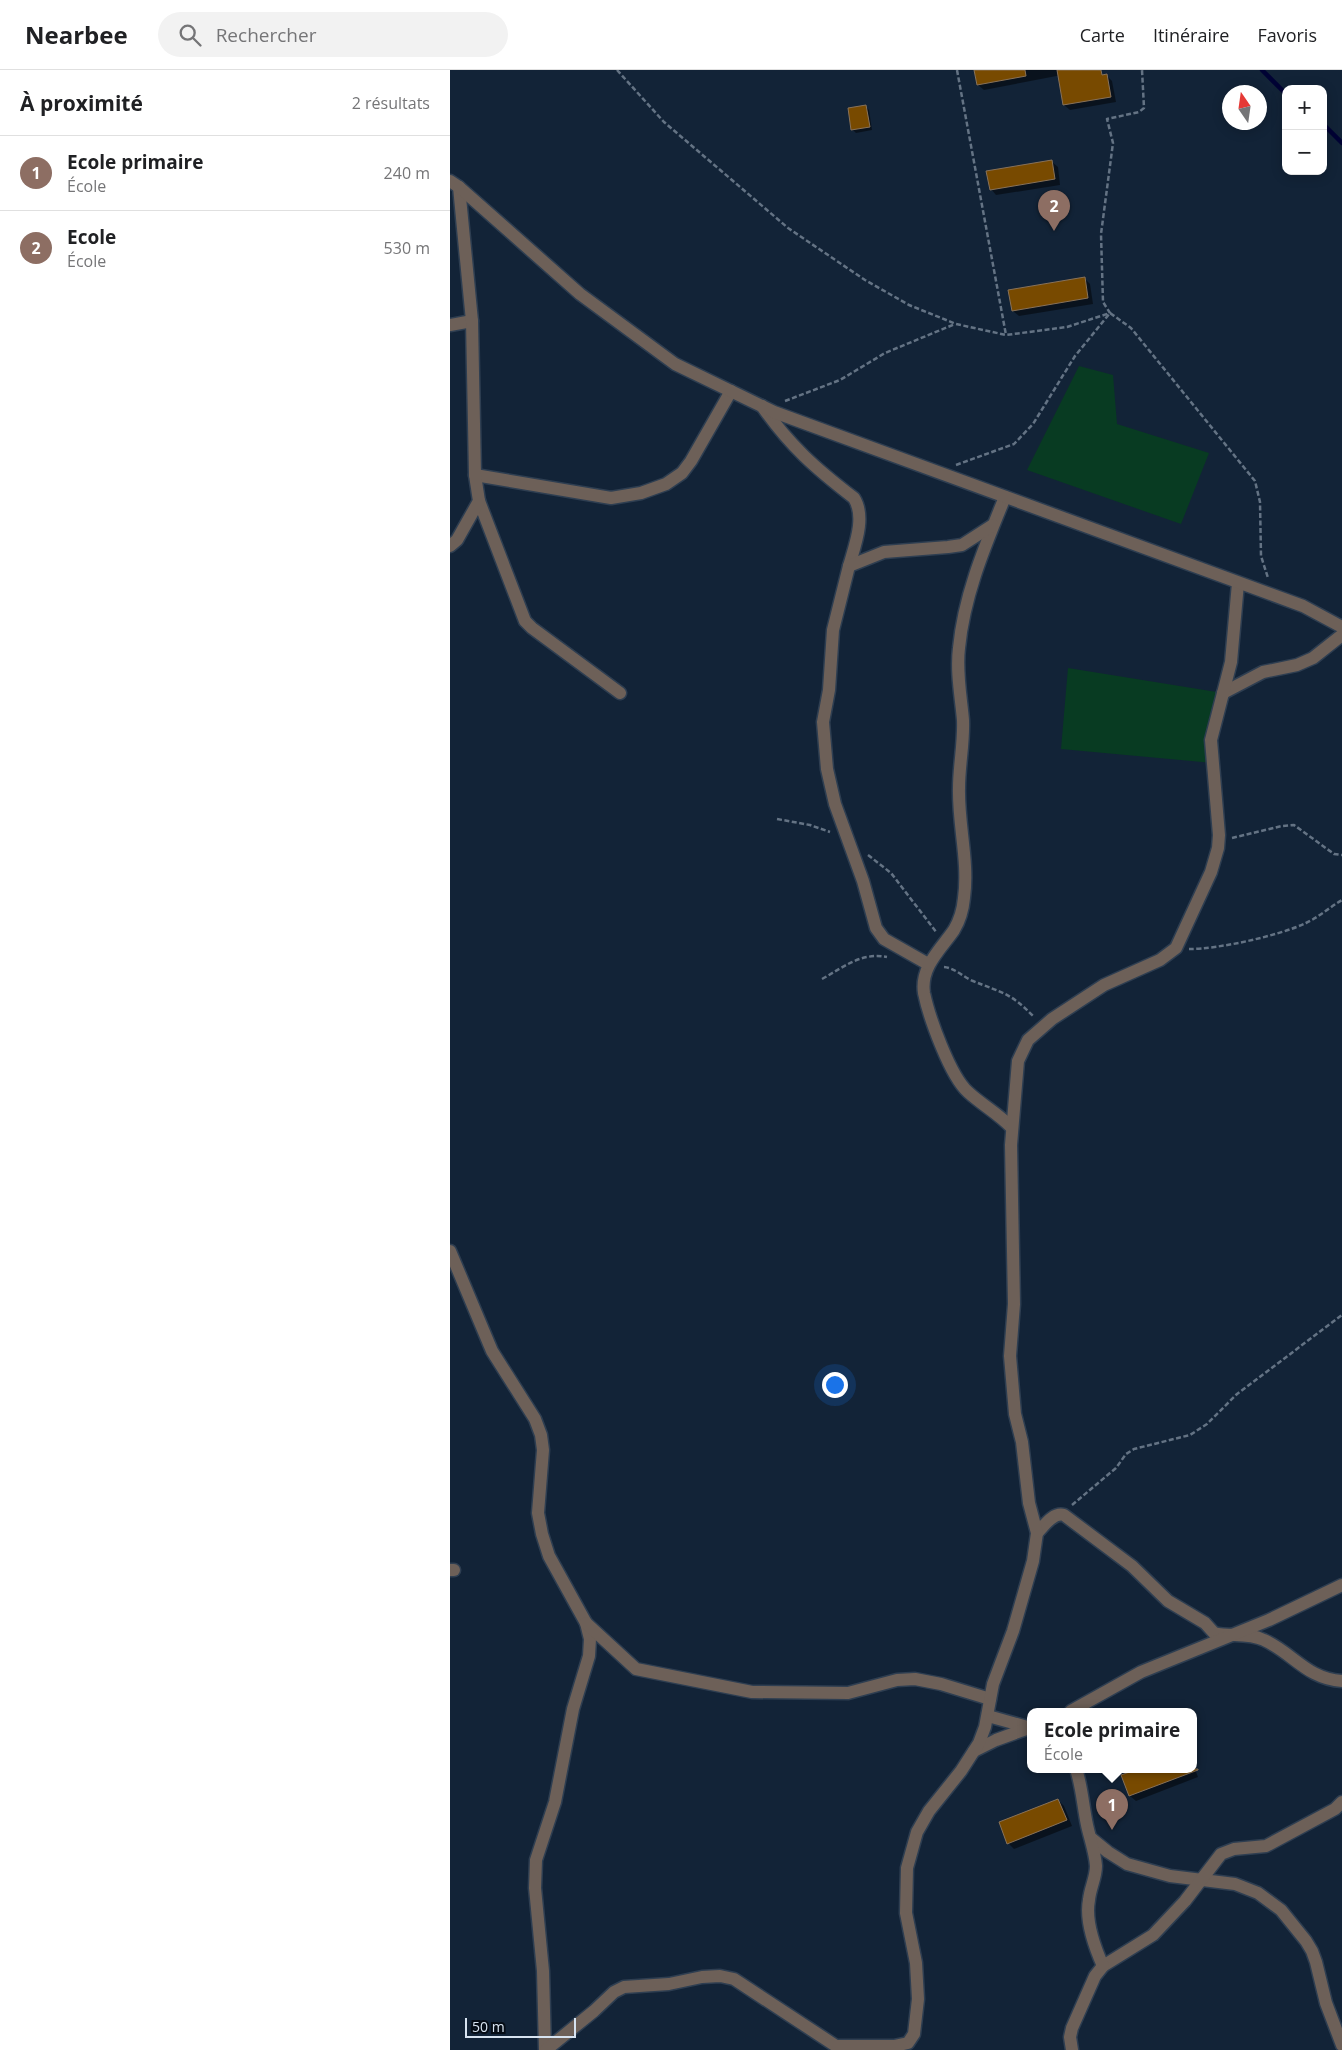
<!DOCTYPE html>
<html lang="fr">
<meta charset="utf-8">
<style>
body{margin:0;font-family:"Open Sans",sans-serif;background:#f2f2f2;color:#202124}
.controls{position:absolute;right:15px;top:15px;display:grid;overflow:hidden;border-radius:10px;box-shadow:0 2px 12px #0003}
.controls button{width:45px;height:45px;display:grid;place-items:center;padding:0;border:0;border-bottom:1px solid #e0e0e0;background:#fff;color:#202124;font:25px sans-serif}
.compass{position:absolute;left:772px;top:15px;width:45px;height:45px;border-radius:50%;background:#fff;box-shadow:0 2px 12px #0003;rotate:347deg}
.scale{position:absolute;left:15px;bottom:12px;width:111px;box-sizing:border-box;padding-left:5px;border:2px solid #d7e3f0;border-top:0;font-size:14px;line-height:18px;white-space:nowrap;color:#d7e3f0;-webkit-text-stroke:4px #050c15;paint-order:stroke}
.you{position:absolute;left:384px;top:1314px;width:18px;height:18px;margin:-12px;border:4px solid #fff;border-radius:50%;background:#1a73e8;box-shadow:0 0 0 8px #1a73e833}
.badge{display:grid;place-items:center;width:32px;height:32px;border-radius:50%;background:#d93025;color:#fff;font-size:16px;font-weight:700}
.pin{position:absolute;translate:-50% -41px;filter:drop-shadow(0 1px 2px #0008)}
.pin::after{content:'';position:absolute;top:26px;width:18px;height:15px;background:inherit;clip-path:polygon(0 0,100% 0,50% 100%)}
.popup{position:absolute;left:577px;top:1638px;width:170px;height:65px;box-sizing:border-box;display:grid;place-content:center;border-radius:10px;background:#fff;filter:drop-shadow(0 1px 4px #0005);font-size:16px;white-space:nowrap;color:#757577}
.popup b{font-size:19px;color:#202124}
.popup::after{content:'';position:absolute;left:50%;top:100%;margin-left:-10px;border:10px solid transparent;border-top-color:#fff}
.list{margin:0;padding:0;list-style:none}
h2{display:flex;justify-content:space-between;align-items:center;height:65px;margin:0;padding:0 20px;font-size:21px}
h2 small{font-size:16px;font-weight:400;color:#757577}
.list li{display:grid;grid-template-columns:32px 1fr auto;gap:15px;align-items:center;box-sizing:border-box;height:75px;padding:0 20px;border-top:1px solid #e0e0e0}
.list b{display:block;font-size:19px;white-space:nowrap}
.list p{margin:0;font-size:16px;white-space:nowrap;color:#757577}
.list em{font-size:16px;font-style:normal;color:#757577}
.icon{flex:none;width:28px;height:28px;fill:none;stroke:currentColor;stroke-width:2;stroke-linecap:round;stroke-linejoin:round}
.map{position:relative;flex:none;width:892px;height:1980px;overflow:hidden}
header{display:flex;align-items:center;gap:30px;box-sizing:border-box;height:70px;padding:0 25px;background:#fff;border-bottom:1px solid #e0e0e0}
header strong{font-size:24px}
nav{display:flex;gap:28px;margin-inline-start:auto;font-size:18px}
.search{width:350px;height:45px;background:#f2f2f2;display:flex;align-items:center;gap:12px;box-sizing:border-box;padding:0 18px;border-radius:28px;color:#757577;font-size:19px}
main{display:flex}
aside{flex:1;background:#fff}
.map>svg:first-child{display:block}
.green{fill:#083b22}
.shadow{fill:#0007}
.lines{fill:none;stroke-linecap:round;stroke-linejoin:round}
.stream{stroke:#000234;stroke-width:4.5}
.building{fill:#784a00;stroke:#88725a}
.minor-casing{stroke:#2e3e51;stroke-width:15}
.tertiary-casing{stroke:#2e3e51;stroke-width:15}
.path{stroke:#647384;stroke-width:2.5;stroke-dasharray:5 2.5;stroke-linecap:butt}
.minor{stroke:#6d6058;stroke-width:12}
.tertiary{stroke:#6d6058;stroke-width:12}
</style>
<header>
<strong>Nearbee</strong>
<div class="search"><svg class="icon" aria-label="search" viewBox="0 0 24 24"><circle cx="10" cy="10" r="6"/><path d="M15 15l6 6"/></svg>Rechercher</div>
<nav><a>Carte</a><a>Itinéraire</a><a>Favoris</a></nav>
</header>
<main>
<aside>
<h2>À proximité<small>2 résultats</small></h2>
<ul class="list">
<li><span class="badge" style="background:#8d6e63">1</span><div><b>Ecole primaire</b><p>École</p></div><em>240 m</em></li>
<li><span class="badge" style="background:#8d6e63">2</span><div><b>Ecole</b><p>École</p></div><em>530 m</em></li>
</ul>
</aside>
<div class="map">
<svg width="892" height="1980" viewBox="0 0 892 1980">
<rect width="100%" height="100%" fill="#122337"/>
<g class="green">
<path d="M 629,296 L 663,305 L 667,354 L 759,383 L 731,454 L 577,400 Z"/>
<path d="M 618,598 L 773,623 L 763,693 L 611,679 Z"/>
</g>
<g class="shadow">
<path d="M 525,0 L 617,0 L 617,4 L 534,20 L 528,15 Z"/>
<path d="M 656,5 L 662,11 L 666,32 L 620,40 L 614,35 Z"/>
<path d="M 416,37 L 419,40 L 422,60 L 406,63 L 402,59 Z"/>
<path d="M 602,92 L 608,97 L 610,115 L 546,125 L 541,119 Z"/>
<path d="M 634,208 L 640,214 L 643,234 L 569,246 L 563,241 Z"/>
<path d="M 743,1694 L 748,1707 L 686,1731 L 680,1726 L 673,1706 L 692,1699 L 743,1699 Z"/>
<path d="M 608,1730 L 614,1736 L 622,1756 L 564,1779 L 558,1773 Z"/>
</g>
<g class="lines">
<g class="stream">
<path d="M 812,0 L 836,24"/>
<path d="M 873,54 L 892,73"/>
</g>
</g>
<g class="building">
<path d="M 524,0 L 575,0 L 576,6 L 527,15 Z"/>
<path d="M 607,0 L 651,0 L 652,5 L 657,4 L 661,27 L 613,35 Z"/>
<path d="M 416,35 L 420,57 L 401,60 L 398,38 Z"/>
<path d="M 602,90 L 605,109 L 540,120 L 536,101 Z"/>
<path d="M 635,207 L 638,228 L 562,241 L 558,220 Z"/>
<path d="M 688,1699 L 748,1699 L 748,1700 L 679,1726 L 671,1705 Z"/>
<path d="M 608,1729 L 617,1750 L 557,1774 L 549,1752 Z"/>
</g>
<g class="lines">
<defs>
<g id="minor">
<path d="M 0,255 L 22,251"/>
<path d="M 312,336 C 340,376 365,398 404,428 C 416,447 405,475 399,496"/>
<path d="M 25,405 L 161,428 L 191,423 L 216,414 L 232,403 L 241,391 L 281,321"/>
<path d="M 555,427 C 535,476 514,525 509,578 C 506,602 511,627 513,650 C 514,673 509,695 509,718 C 508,755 519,791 514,828 C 513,839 510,850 504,860 C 491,879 470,897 474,923 C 479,947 500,1006 518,1022 C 532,1035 549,1044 562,1058"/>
<path d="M 29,431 L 75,551 L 82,558 L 170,623"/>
<path d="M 0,476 L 7,470 L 29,431 L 25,405 L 22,251 L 9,117"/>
<path d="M 773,623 L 813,602 L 847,595 L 863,588 L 892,565"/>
<path d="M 478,894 L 434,869 L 426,858 L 413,811 L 385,734 L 377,699 L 373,652 L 379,620 L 383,560 L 399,496 L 434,482 L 498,477 L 512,475 L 543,455"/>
<path d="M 0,1181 L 42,1281 L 85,1349 L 91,1365 L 93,1380 L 88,1443 L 92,1464 L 99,1486 L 136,1553 L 140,1569 L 139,1586 L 123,1639 L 105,1732 L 86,1790 L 85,1818 L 93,1901 L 95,1980"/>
<path d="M 587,1463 C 594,1456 603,1442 614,1445 L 682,1496 L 718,1531 L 755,1553 L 764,1563 C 780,1567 798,1562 814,1570 C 843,1583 857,1609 892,1611"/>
<path d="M 0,1500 L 4,1500"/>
<path d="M 136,1553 L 186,1599 L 302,1622 L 398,1623 L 447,1610 L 465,1609 L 491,1614 L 540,1629"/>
<path d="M 621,1641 L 691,1602 L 819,1550 L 892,1515"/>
<path d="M 538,1646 L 581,1658"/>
<path d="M 524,1681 L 546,1670 L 579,1658"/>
<path d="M 642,1769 L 658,1782 L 677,1794 L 720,1806 L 785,1814 L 808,1823 L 831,1840 L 856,1871 L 862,1881 L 866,1892 L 876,1933 L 892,1975"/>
<path d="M 653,1896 L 703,1865 L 735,1831 L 771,1784 L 784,1779 L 816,1776 L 885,1739 L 892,1732"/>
<path d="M 96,1980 L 144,1941 L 164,1922 L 174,1917 L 219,1914 L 252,1907 L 270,1906 L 284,1909 L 386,1976 L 444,1976 L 458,1973 L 464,1964 L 468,1929 L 466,1893 L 456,1843 L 457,1798 L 467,1762 L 479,1741 L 511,1701 L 529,1673 L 535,1657 L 543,1614 L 563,1561 L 583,1491 L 587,1463 L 579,1433 L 572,1372 L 565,1344 L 560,1286 L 564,1234 L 561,1075 L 568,991 L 578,970 L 602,949 L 654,915 L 710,890 L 726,878 L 761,802 L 768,778 L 769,765 L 761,670 L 781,592 L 788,513"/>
<path d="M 622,1980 L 620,1967 L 622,1958 L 645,1906 L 653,1896 C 645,1878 635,1850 639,1830 C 640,1818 646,1808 646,1796 C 645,1782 640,1769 637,1755 C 633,1736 632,1717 626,1699"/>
</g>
<path id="tertiary" d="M 0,111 L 9,117 L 130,224 L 225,294 L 324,342 L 853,536 L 892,557"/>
</defs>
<use href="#minor" class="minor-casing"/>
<use href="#tertiary" class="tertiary-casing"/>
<g class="path">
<path d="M 167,0 L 214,52 L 338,158 L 415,210 L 459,235 L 506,254 L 556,265 L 617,257 L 660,243 L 653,232 L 651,164 L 663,73 L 657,49 L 689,42 L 694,38 L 692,0"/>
<path d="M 507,0 L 556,265"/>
<path d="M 335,331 L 390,310 L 435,283 L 505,254"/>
<path d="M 506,395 L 564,374 L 583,354 L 625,286 L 660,243 L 681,258 L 805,411 L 810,432 L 811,486 L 818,508"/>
<path d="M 327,749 L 360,755 L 380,762"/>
<path d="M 782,768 L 832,756 L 844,755 L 884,784 L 892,785"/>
<path d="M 418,785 L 441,803 L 487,863"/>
<path d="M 739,879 C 769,879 828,866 856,853 C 869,847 880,837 892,830"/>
<path d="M 494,897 C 505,898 513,907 523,911 C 552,923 560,922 584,947"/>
<path d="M 372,909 C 394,897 411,882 437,887"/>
<path d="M 622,1435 L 666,1398 L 676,1384 L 684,1379 L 740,1365 L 757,1354 L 787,1324 L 892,1245"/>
</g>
<use href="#minor" class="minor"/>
<use href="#tertiary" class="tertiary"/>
</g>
</svg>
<div class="controls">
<button>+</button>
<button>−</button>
</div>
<svg class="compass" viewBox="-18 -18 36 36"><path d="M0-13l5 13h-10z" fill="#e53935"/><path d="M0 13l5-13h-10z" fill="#757577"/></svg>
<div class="scale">50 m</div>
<div class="you"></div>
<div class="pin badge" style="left:662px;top:1760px;background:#8d6e63">1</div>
<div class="popup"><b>Ecole primaire</b>École</div>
<div class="pin badge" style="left:604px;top:161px;background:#8d6e63">2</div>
</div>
</main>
